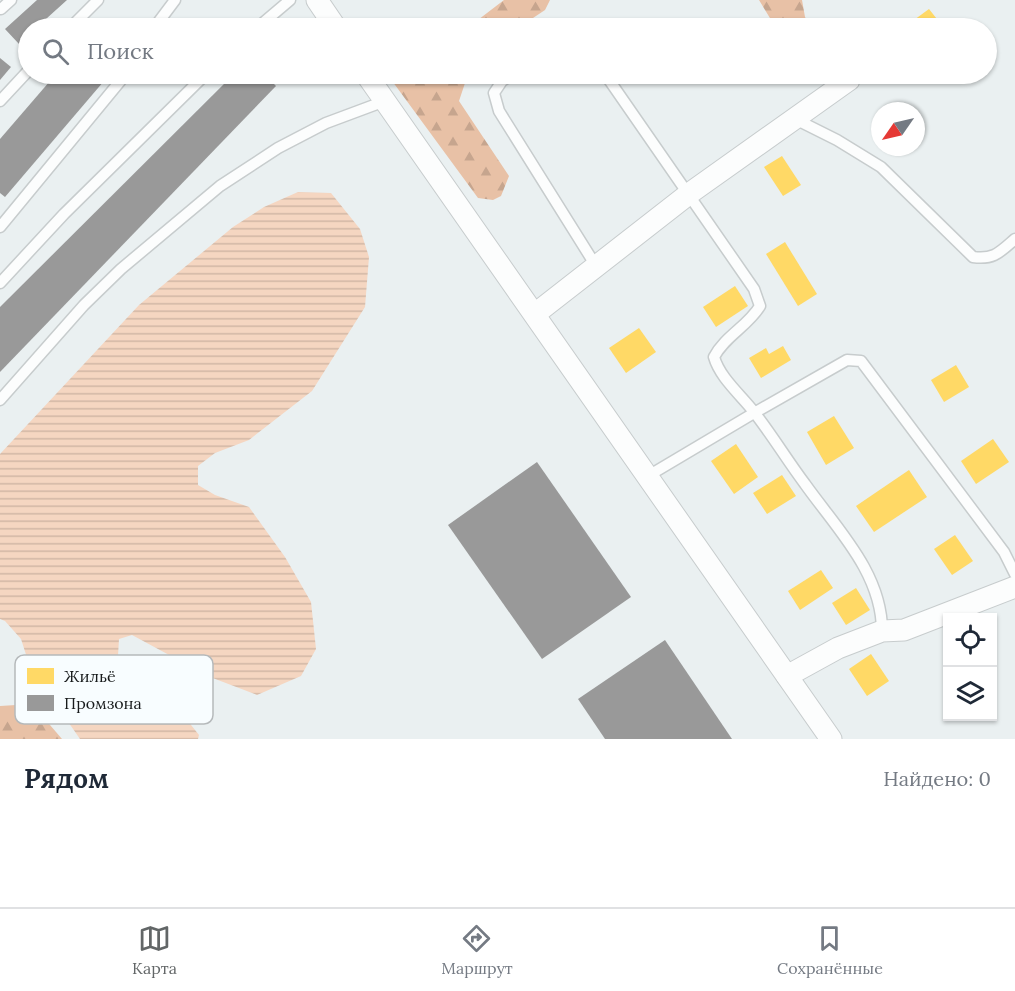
<!DOCTYPE html>
<html lang="ru">
<meta charset="utf-8">
<style>
body{margin:0;font-family:Lora,serif;background:#f2f2f3;color:#1f2937}
.controls{position:absolute;right:18px;bottom:18px;display:grid;overflow:hidden;border-radius:0px;box-shadow:0 2px 4px #0004}
.controls button{width:54px;height:54px;display:grid;place-items:center;padding:0;border:0;border-bottom:2px solid #e0e1e3;background:#fff;color:#1f2937;font:30px sans-serif}
.compass{position:absolute;left:871px;top:102px;width:54px;height:54px;border-radius:50%;background:#fff;box-shadow:0 2px 4px #0004;rotate:236deg}
.list{margin:0;padding:0;list-style:none}
h2{display:flex;justify-content:space-between;align-items:center;height:78px;margin:0;padding:0 24px;font-size:26px}
h2 small{font-size:20px;font-weight:400;color:#747a83}
.icon{flex:none;width:33px;height:33px;fill:none;stroke:currentColor;stroke-width:2;stroke-linecap:round;stroke-linejoin:round}
.map{position:relative;flex:none;width:1015px;height:739px;overflow:hidden}
.search{position:absolute;background:#fff;box-shadow:0 2px 4px #0004;left:18px;right:18px;top:18px;height:66px;display:flex;align-items:center;gap:15px;box-sizing:border-box;padding:0 21px;border-radius:33px;color:#747a83;font-size:22px}
.sheet{height:168px;background:#fff}
nav{display:flex;justify-content:space-around;align-items:center;box-sizing:border-box;height:84px;border-top:2px solid #e0e1e3;background:#fff;font-size:16px;color:#747a83}
nav a{display:grid;justify-items:center;gap:3px}
nav .on{color:#626667}
.map>svg:first-child{display:block}
.forest{fill:url(#forest-firs)}
.water{fill:url(#water-rules)}
.homes{fill:#ffd966}
.industry{fill:#999}
.lines{fill:none;stroke-linecap:round;stroke-linejoin:round}
.service-casing{stroke:#c7cccd;stroke-width:13}
.minor-casing{stroke:#c7cccd;stroke-width:23}
.service{stroke:#fcfdfd;stroke-width:10}
.minor{stroke:#fcfdfd;stroke-width:21}
.key{fill:#f8fdff;stroke:#b5b9bb;stroke-width:1.5}
.key-label{font-size:16px;fill:#181b1c}
</style>
<div class="map">
<svg width="1015" height="739" viewBox="0 0 1015 739">
<defs>
<pattern id="forest-firs" width="22" height="20" patternUnits="userSpaceOnUse" patternTransform="scale(1.5)"><rect width="22" height="20" fill="#e8c1a6"/><path d="M5 1l3.5 6h-7zM16 11l3.5 6h-7z" fill="#c6a58e"/></pattern>
<pattern id="water-rules" width="6" height="5" patternUnits="userSpaceOnUse" patternTransform="scale(1.5)"><rect width="6" height="5" fill="#f5d6c1"/><path d="M0 2.5h6" fill="none" stroke="#d1b7a5"/></pattern>
</defs>
<rect width="100%" height="100%" fill="#eaf0f1"/>
<g class="forest">
<path d="M 504,0 L 550,0 L 545,10 L 518,28 L 455,28 L 470,26 Z"/>
<path d="M 759,0 L 802,0 L 805,17 L 812,28 L 776,28 Z"/>
<path d="M 379,22 L 413,23 L 436,28 L 375,28 Z"/>
<path d="M 387,74 L 468,74 L 459,101 L 509,176 L 501,196 L 493,200 L 478,198 Z"/>
<path d="M 32,704 L 62,739 L 0,739 L 0,706 Z"/>
</g>
<path class="water" d="M 298,192 L 331,193 L 360,229 L 369,257 L 365,307 L 312,391 L 249,440 L 215,453 L 198,466 L 198,485 L 215,495 L 249,507 L 285,557 L 311,602 L 316,649 L 301,676 L 257,695 L 210,677 L 132,635 L 119,639 L 118,656 L 142,687 L 176,706 L 199,735 L 198,739 L 80,739 L 30,667 L 21,639 L 5,621 L 0,619 L 0,454 L 139,305 L 233,227 L 264,207 Z"/>
<g class="homes">
<path d="M 929,9 L 944,28 L 903,28 Z"/>
<path d="M 645,74 L 666,74 L 652,84 Z"/>
<path d="M 782,156 L 801,185 L 783,196 L 764,167 Z"/>
<path d="M 785,242 L 817,294 L 798,306 L 766,254 Z"/>
<path d="M 735,286 L 748,306 L 716,327 L 703,307 Z"/>
<path d="M 639,328 L 656,352 L 626,373 L 609,348 Z"/>
<path d="M 783,346 L 791,360 L 761,378 L 749,358 L 766,348 L 769,354 Z"/>
<path d="M 956,365 L 969,387 L 944,402 L 931,380 Z"/>
<path d="M 834,416 L 854,448 L 826,465 L 807,432 Z"/>
<path d="M 993,439 L 1009,462 L 976,484 L 961,461 Z"/>
<path d="M 736,444 L 758,477 L 734,494 L 711,461 Z"/>
<path d="M 909,470 L 927,497 L 874,532 L 856,506 Z"/>
<path d="M 782,475 L 796,496 L 767,514 L 753,493 Z"/>
<path d="M 955,535 L 973,561 L 952,575 L 934,549 Z"/>
<path d="M 821,570 L 833,588 L 800,610 L 788,591 Z"/>
<path d="M 856,588 L 870,610 L 846,625 L 832,603 Z"/>
<path d="M 871,654 L 889,681 L 867,696 L 849,669 Z"/>
</g>
<g class="industry">
<path d="M 37,0 L 67,0 L 36,28 L 28,28 L 28,36 L 19,44 L 5,29 Z"/>
<path d="M 100,21 L 108,28 L 94,28 Z"/>
<path d="M 0,58 L 11,67 L 0,80 Z"/>
<path d="M 56,74 L 110,74 L 5,197 L 0,193 L 0,139 Z"/>
<path d="M 234,74 L 264,74 L 276,86 L 0,372 L 0,307 Z"/>
<path d="M 537,462 L 631,597 L 542,659 L 448,525 Z"/>
<path d="M 665,640 L 732,739 L 605,739 L 578,699 Z"/>
</g>
<g class="lines">
<defs>
<g id="service">
<path d="M 1,9 L 11,0"/>
<path d="M 70,28 L 98,0"/>
<path d="M 154,28 L 175,0"/>
<path d="M 257,28 L 290,0"/>
<path d="M 513,74 L 502,81 L 494,93 L 499,111 L 596,266"/>
<path d="M 605,74 L 754,289 L 760,306 C 748,326 725,336 714,357 C 720,378 741,395 754,412 C 772,435 787,460 805,484 C 837,529 882,573 882,631"/>
<path d="M 0,101 L 28,71"/>
<path d="M 793,118 L 837,140 L 881,167 L 973,257 C 994,260 1000,252 1015,239"/>
<path d="M 0,227 L 126,74"/>
<path d="M 0,283 L 64,214 L 206,74"/>
<path d="M 0,400 L 84,305 L 121,269 L 220,186 L 278,148 L 326,123 L 385,101"/>
<path d="M 648,476 L 754,413 L 847,360 L 861,361 L 1004,552 L 1015,574"/>
</g>
<g id="minor">
<path d="M 317,0 L 336,28"/>
<path d="M 366,74 L 831,739"/>
<path d="M 535,314 L 690,193 L 849,80"/>
<path d="M 787,676 L 838,648 L 882,631 L 904,630 L 1015,587"/>
</g>
</defs>
<use href="#service" class="service-casing"/>
<use href="#minor" class="minor-casing"/>
<use href="#service" class="service"/>
<use href="#minor" class="minor"/>
</g>
<rect x="15" y="655" width="198" height="69" rx="9" class="key"/>
<rect x="27" y="668" width="27" height="16" fill="#ffd966"/>
<rect x="27" y="695" width="27" height="16" fill="#999"/>
<g class="key-label">
<text x="64" y="682">Жильё</text>
<text x="64" y="709">Промзона</text>
</g>
</svg>
<div class="controls">
<button><svg class="icon" aria-label="locate" viewBox="0 0 24 24"><circle cx="12" cy="12" r="6"/><path d="M12 2v4M12 18v4M2 12h4M18 12h4"/></svg></button>
<button><svg class="icon" aria-label="layers" viewBox="0 0 24 24"><path d="M12 4l9 5-9 5-9-5zM3 14l9 5 9-5"/></svg></button>
</div>
<svg class="compass" viewBox="-18 -18 36 36"><path d="M0-13l5 13h-10z" fill="#e53935"/><path d="M0 13l5-13h-10z" fill="#747a83"/></svg>
<div class="search"><svg class="icon" aria-label="search" viewBox="0 0 24 24"><circle cx="10" cy="10" r="6"/><path d="M15 15l6 6"/></svg>Поиск</div>
</div>
<section class="sheet">
<h2>Рядом<small>Найдено: 0</small></h2>
<ul class="list">
</ul>
</section>
<nav>
<a class="on"><svg class="icon" aria-label="map" viewBox="0 0 24 24"><path d="M3 6l6-2 6 2 6-2v14l-6 2-6-2-6 2zM9 4v14M15 6v14"/></svg>Карта</a>
<a><svg class="icon" aria-label="directions" viewBox="0 0 24 24"><path d="M12 3l9 9-9 9-9-9zM9 14v-3h6M13 9l2 2-2 2"/></svg>Маршрут</a>
<a><svg class="icon" aria-label="saved" viewBox="0 0 24 24"><path d="M7 4h10v16l-5-4-5 4z"/></svg>Сохранённые</a>
</nav>
